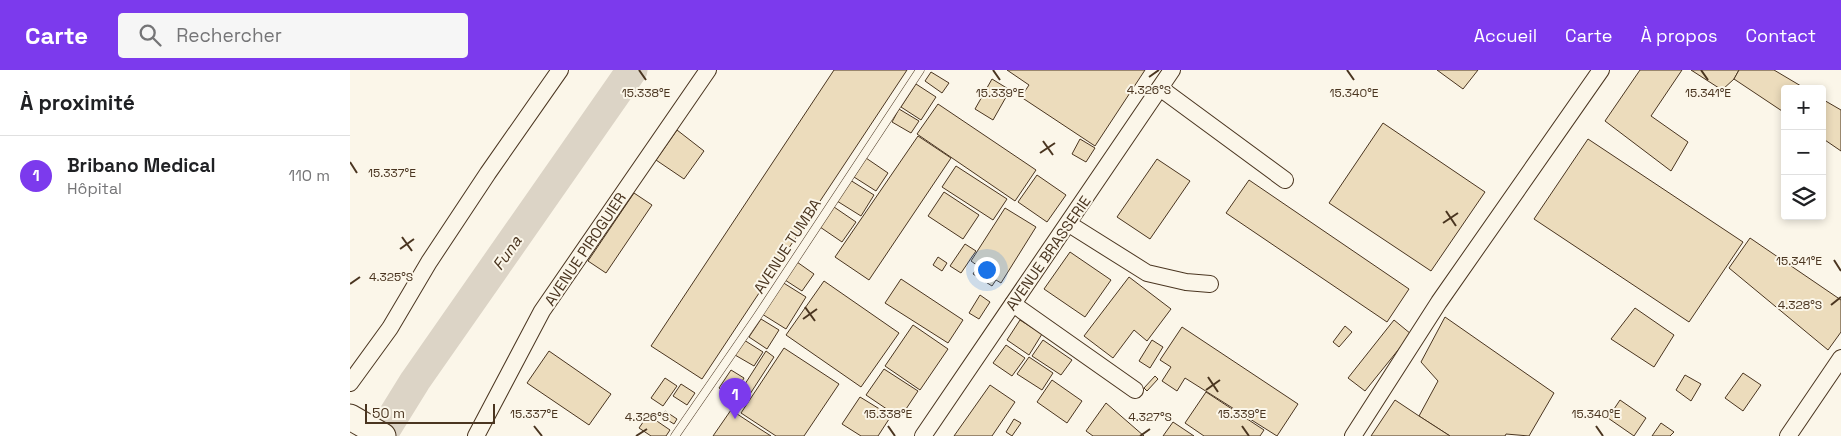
<!DOCTYPE html>
<html lang="fr">
<meta charset="utf-8">
<style>
body{margin:0;font-family:"Space Grotesk",sans-serif;background:#f6f6f6;color:#202124}
.controls{position:absolute;right:15px;top:15px;display:grid;overflow:hidden;border-radius:5px;box-shadow:0 2px 8px #0003}
.controls button{width:45px;height:45px;display:grid;place-items:center;padding:0;border:0;border-bottom:1px solid #e0e0e0;background:#fff;color:#202124;font:25px sans-serif}
.scale{position:absolute;left:15px;bottom:12px;width:130px;box-sizing:border-box;padding-left:5px;border:2px solid #4a3520;border-top:0;font-size:14px;line-height:18px;white-space:nowrap;color:#4a3520;-webkit-text-stroke:4px #fbf6e9;paint-order:stroke}
.you{position:absolute;left:636px;top:199px;width:18px;height:18px;margin:-12px;border:4px solid #fff;border-radius:50%;background:#1a73e8;box-shadow:0 0 0 8px #1a73e833}
.badge{display:grid;place-items:center;width:32px;height:32px;border-radius:50%;background:#7c3aed;color:#fff;font-size:16px;font-weight:700}
.pin{position:absolute;translate:-50% -41px;filter:drop-shadow(0 1px 2px #0008)}
.pin::after{content:'';position:absolute;top:26px;width:18px;height:15px;background:inherit;clip-path:polygon(0 0,100% 0,50% 100%)}
.list{margin:0;padding:0;list-style:none}
h2{display:flex;justify-content:space-between;align-items:center;height:65px;margin:0;padding:0 20px;font-size:21px}
h2 small{font-size:16px;font-weight:400;color:#757577}
.list li{display:grid;grid-template-columns:32px 1fr auto;gap:15px;align-items:center;box-sizing:border-box;height:80px;padding:0 20px;border-top:1px solid #e0e0e0}
.list b{display:block;font-size:19px;white-space:nowrap}
.list p{margin:0;font-size:16px;white-space:nowrap;color:#757577}
.list em{font-size:16px;font-style:normal;color:#757577}
.icon{flex:none;width:28px;height:28px;fill:none;stroke:currentColor;stroke-width:2;stroke-linecap:round;stroke-linejoin:round}
.map{position:relative;flex:none;width:1491px;height:366px;overflow:hidden}
header{display:flex;align-items:center;gap:30px;box-sizing:border-box;height:70px;padding:0 25px;background:#7c3aed;color:#fff}
header strong{font-size:24px}
nav{display:flex;gap:28px;margin-inline-start:auto;font-size:18px}
.search{width:350px;height:45px;background:#f6f6f6;display:flex;align-items:center;gap:12px;box-sizing:border-box;padding:0 18px;border-radius:5px;color:#757577;font-size:19px}
main{display:flex}
aside{flex:1;background:#fff}
.map>svg:first-child{display:block}
.lines{fill:none;stroke-linecap:round;stroke-linejoin:round}
.river{stroke:#dcd4c6;stroke-width:31}
.building{fill:#ecdcbc;stroke:#4a3520}
.lane-casing{stroke:#4a3520;stroke-width:9}
.street-casing{stroke:#4a3520;stroke-width:18}
.primary-casing{stroke:#4a3520;stroke-width:27}
.lane{stroke:#fbf6e9;stroke-width:8}
.street{stroke:#fbf6e9;stroke-width:16}
.primary{stroke:#fbf6e9;stroke-width:25}
.ticks{fill:none;stroke:#4a3520;stroke-width:2}
.labels{text-anchor:middle;dominant-baseline:central;stroke-width:4;stroke-linejoin:round;paint-order:stroke}
.street-label{font-size:15px;fill:#4a3520;stroke:#fbf6e9}
.water-label{font-size:16px;font-style:italic;fill:#4a3520;stroke:#fbf6e9}
.ticks-label{font-size:12px;text-anchor:middle;fill:#4a3520;stroke:#fbf6e9;stroke-width:4;stroke-linejoin:round;paint-order:stroke}
</style>
<header>
<strong>Carte</strong>
<div class="search"><svg class="icon" aria-label="search" viewBox="0 0 24 24"><circle cx="10" cy="10" r="6"/><path d="M15 15l6 6"/></svg>Rechercher</div>
<nav><a>Accueil</a><a>Carte</a><a>À propos</a><a>Contact</a></nav>
</header>
<main>
<aside>
<h2>À proximité<small></small></h2>
<ul class="list">
<li><span class="badge">1</span><div><b>Bribano Medical</b><p>Hôpital</p></div><em>110 m</em></li>
</ul>
</aside>
<div class="map">
<svg width="1491" height="366" viewBox="0 0 1491 366">
<rect width="100%" height="100%" fill="#fbf6e9"/>
<g class="lines">
<path class="river" d="M 31,366 L 65,311 L 282,0"/>
</g>
<g class="building">
<path d="M 484,0 L 557,0 L 352,309 L 301,276 Z"/>
<path d="M 657,0 L 795,0 L 745,76 L 671,27 L 679,15 Z"/>
<path d="M 1087,0 L 1128,0 L 1113,19 Z"/>
<path d="M 1290,0 L 1332,0 L 1301,46 L 1338,72 L 1321,101 L 1255,51 Z"/>
<path d="M 1341,0 L 1389,0 L 1384,9 L 1372,20 Z"/>
<path d="M 1389,0 L 1424,0 L 1456,19 L 1435,19 L 1435,43 L 1384,9 Z"/>
<path d="M 581,2 L 599,13 L 592,23 L 575,11 Z"/>
<path d="M 642,9 L 660,20 L 643,50 L 625,39 Z"/>
<path d="M 566,14 L 586,27 L 571,50 L 551,37 Z"/>
<path d="M 1472,29 L 1491,40 L 1491,81 L 1472,68 Z"/>
<path d="M 588,34 L 686,100 L 665,131 L 567,64 Z"/>
<path d="M 549,39 L 569,51 L 561,63 L 542,52 Z"/>
<path d="M 1033,53 L 1135,122 L 1081,201 L 979,133 Z"/>
<path d="M 327,60 L 354,81 L 334,109 L 306,90 Z"/>
<path d="M 568,66 L 601,88 L 519,210 L 485,187 Z"/>
<path d="M 730,69 L 745,78 L 736,92 L 722,84 Z"/>
<path d="M 1238,69 L 1393,172 L 1339,252 L 1184,149 Z"/>
<path d="M 516,88 L 538,103 L 526,121 L 504,107 Z"/>
<path d="M 807,89 L 840,111 L 800,169 L 767,147 Z"/>
<path d="M 606,96 L 657,129 L 643,150 L 592,117 Z"/>
<path d="M 687,105 L 716,125 L 697,152 L 668,132 Z"/>
<path d="M 500,110 L 524,125 L 511,146 L 487,131 Z"/>
<path d="M 899,110 L 1059,219 L 1037,252 L 876,143 Z"/>
<path d="M 594,122 L 629,145 L 613,169 L 578,146 Z"/>
<path d="M 284,123 L 302,135 L 256,203 L 238,191 Z"/>
<path d="M 484,137 L 506,152 L 492,172 L 470,157 Z"/>
<path d="M 655,138 L 686,157 L 651,213 L 646,210 L 642,216 L 623,204 L 628,196 L 621,191 Z"/>
<path d="M 1400,168 L 1491,230 L 1491,262 L 1478,280 L 1379,198 Z"/>
<path d="M 615,174 L 626,181 L 611,203 L 600,196 Z"/>
<path d="M 720,182 L 761,210 L 735,247 L 694,219 Z"/>
<path d="M 588,187 L 597,193 L 592,201 L 583,195 Z"/>
<path d="M 447,192 L 464,204 L 452,221 L 435,210 Z"/>
<path d="M 779,207 L 821,239 L 797,271 L 784,260 L 763,288 L 734,266 Z"/>
<path d="M 551,209 L 613,250 L 598,273 L 535,233 Z"/>
<path d="M 474,211 L 549,263 L 511,317 L 436,265 Z"/>
<path d="M 432,212 L 456,227 L 436,259 L 412,244 Z"/>
<path d="M 630,225 L 640,232 L 629,249 L 619,243 Z"/>
<path d="M 1285,238 L 1324,265 L 1304,297 L 1261,269 Z"/>
<path d="M 1095,247 L 1204,323 L 1179,366 L 1156,364 L 1155,366 L 1100,366 L 1069,346 L 1088,311 L 1071,292 Z"/>
<path d="M 411,249 L 429,260 L 417,279 L 399,267 Z"/>
<path d="M 670,250 L 692,264 L 679,285 L 657,270 Z"/>
<path d="M 1044,250 L 1061,264 L 1015,321 L 998,308 Z"/>
<path d="M 563,255 L 598,279 L 570,320 L 535,296 Z"/>
<path d="M 995,256 L 1002,262 L 989,277 L 983,272 Z"/>
<path d="M 832,257 L 948,334 L 927,366 L 835,308 L 827,321 L 812,311 L 821,297 L 810,290 Z"/>
<path d="M 394,270 L 413,282 L 404,296 L 385,285 Z"/>
<path d="M 693,270 L 722,290 L 711,305 L 682,286 Z"/>
<path d="M 802,270 L 813,277 L 800,298 L 789,291 Z"/>
<path d="M 656,275 L 675,288 L 662,306 L 643,293 Z"/>
<path d="M 434,278 L 489,314 L 454,366 L 426,366 L 391,343 Z"/>
<path d="M 199,281 L 261,324 L 239,355 L 177,313 Z"/>
<path d="M 416,281 L 424,287 L 389,341 L 381,336 Z"/>
<path d="M 679,287 L 703,303 L 692,320 L 667,304 Z"/>
<path d="M 534,299 L 568,321 L 550,348 L 516,325 Z"/>
<path d="M 381,300 L 394,308 L 383,327 L 369,318 Z"/>
<path d="M 1393,303 L 1411,315 L 1393,341 L 1375,328 Z"/>
<path d="M 1335,305 L 1351,314 L 1341,331 L 1326,320 Z"/>
<path d="M 805,306 L 808,309 L 797,321 L 794,318 Z"/>
<path d="M 315,308 L 327,316 L 313,336 L 301,328 Z"/>
<path d="M 702,310 L 732,331 L 717,353 L 687,332 Z"/>
<path d="M 331,314 L 345,323 L 337,335 L 323,326 Z"/>
<path d="M 640,315 L 665,332 L 642,366 L 604,366 Z"/>
<path d="M 856,322 L 914,360 L 910,366 L 854,366 L 835,353 Z"/>
<path d="M 510,327 L 541,346 L 528,366 L 511,366 L 492,354 Z"/>
<path d="M 1045,330 L 1069,346 L 1100,366 L 1021,366 Z"/>
<path d="M 1270,330 L 1296,348 L 1284,366 L 1258,348 Z"/>
<path d="M 756,333 L 794,366 L 743,366 L 736,361 Z"/>
<path d="M 381,340 L 410,359 L 421,366 L 363,366 Z"/>
<path d="M 315,341 L 327,349 L 324,354 L 311,346 Z"/>
<path d="M 298,345 L 320,360 L 316,366 L 301,366 L 289,358 Z"/>
<path d="M 664,349 L 671,353 L 662,366 L 656,362 Z"/>
<path d="M 823,352 L 844,366 L 813,366 Z"/>
<path d="M 1311,353 L 1324,362 L 1320,366 L 1302,366 Z"/>
</g>
<g class="lines">
<defs>
<path id="lane" d="M 325,366 L 407,247 L 570,0"/>
<g id="street">
<path d="M 810,18 L 935,110"/>
<path d="M 719,154 L 797,203 L 836,212 L 860,214"/>
<path d="M 663,234 L 785,320"/>
<path d="M 0,313 L 40,258 L 79,192 L 138,103 L 210,0"/>
<path d="M 126,366 L 192,241 L 358,0"/>
<path d="M 573,366 L 822,0"/>
<path d="M 1003,366 L 1089,232 L 1251,0"/>
<path d="M 1438,366 L 1491,288"/>
</g>
<path id="primary" d="M 0,347 L 33,366"/>
</defs>
<use href="#lane" class="lane-casing"/>
<use href="#street" class="street-casing"/>
<use href="#primary" class="primary-casing"/>
<use href="#lane" class="lane"/>
<use href="#street" class="street"/>
<use href="#primary" class="primary"/>
</g>
<path class="ticks" d="M 289,0 L 296,10M 643,0 L 650,10M 997,0 L 1004,10M 1351,0 L 1358,10M 799,7 L 809,0M 693,71 L 703,85M 690,83 L 705,73M 0,92 L 7,103M 1096,141 L 1106,156M 1093,153 L 1108,143M 52,167 L 62,181M 50,179 L 64,169M 1484,190 L 1491,201M 0,214 L 10,207M 1481,235 L 1491,227M 455,237 L 465,251M 453,249 L 467,239M 858,307 L 868,322M 856,320 L 870,310M 184,356 L 192,366M 538,356 L 545,366M 892,356 L 899,366M 1246,356 L 1253,366M 286,366 L 297,359M 790,366 L 800,359"/>
<g class="labels">
<g class="street-label">
<text transform="translate(437 176) rotate(-57)">AVENUE TUMBA</text>
<text transform="translate(235 179) rotate(-56)">AVENUE PIROGUIER</text>
<text transform="translate(698 183) rotate(-55)">AVENUE BRASSERIE</text>
</g>
<g class="water-label">
<text transform="translate(157 183) rotate(-55)">Funa</text>
</g>
</g>
<g class="ticks-label">
<text x="799" y="24">4.326°S</text>
<text x="650" y="27">15.339°E</text>
<text x="1004" y="27">15.340°E</text>
<text x="296" y="27">15.338°E</text>
<text x="1358" y="27">15.341°E</text>
<text x="42" y="107">15.337°E</text>
<text x="1449" y="195">15.341°E</text>
<text x="41" y="211">4.325°S</text>
<text x="1450" y="239">4.328°S</text>
<text x="184" y="348">15.337°E</text>
<text x="538" y="348">15.338°E</text>
<text x="892" y="348">15.339°E</text>
<text x="1246" y="348">15.340°E</text>
<text x="297" y="351">4.326°S</text>
<text x="800" y="351">4.327°S</text>
</g>
</svg>
<div class="controls">
<button>+</button>
<button>−</button>
<button><svg class="icon" aria-label="layers" viewBox="0 0 24 24"><path d="M12 4l9 5-9 5-9-5zM3 14l9 5 9-5"/></svg></button>
</div>
<div class="scale">50 m</div>
<div class="you"></div>
<div class="pin badge" style="left:385px;top:349px">1</div>
</div>
</main>
